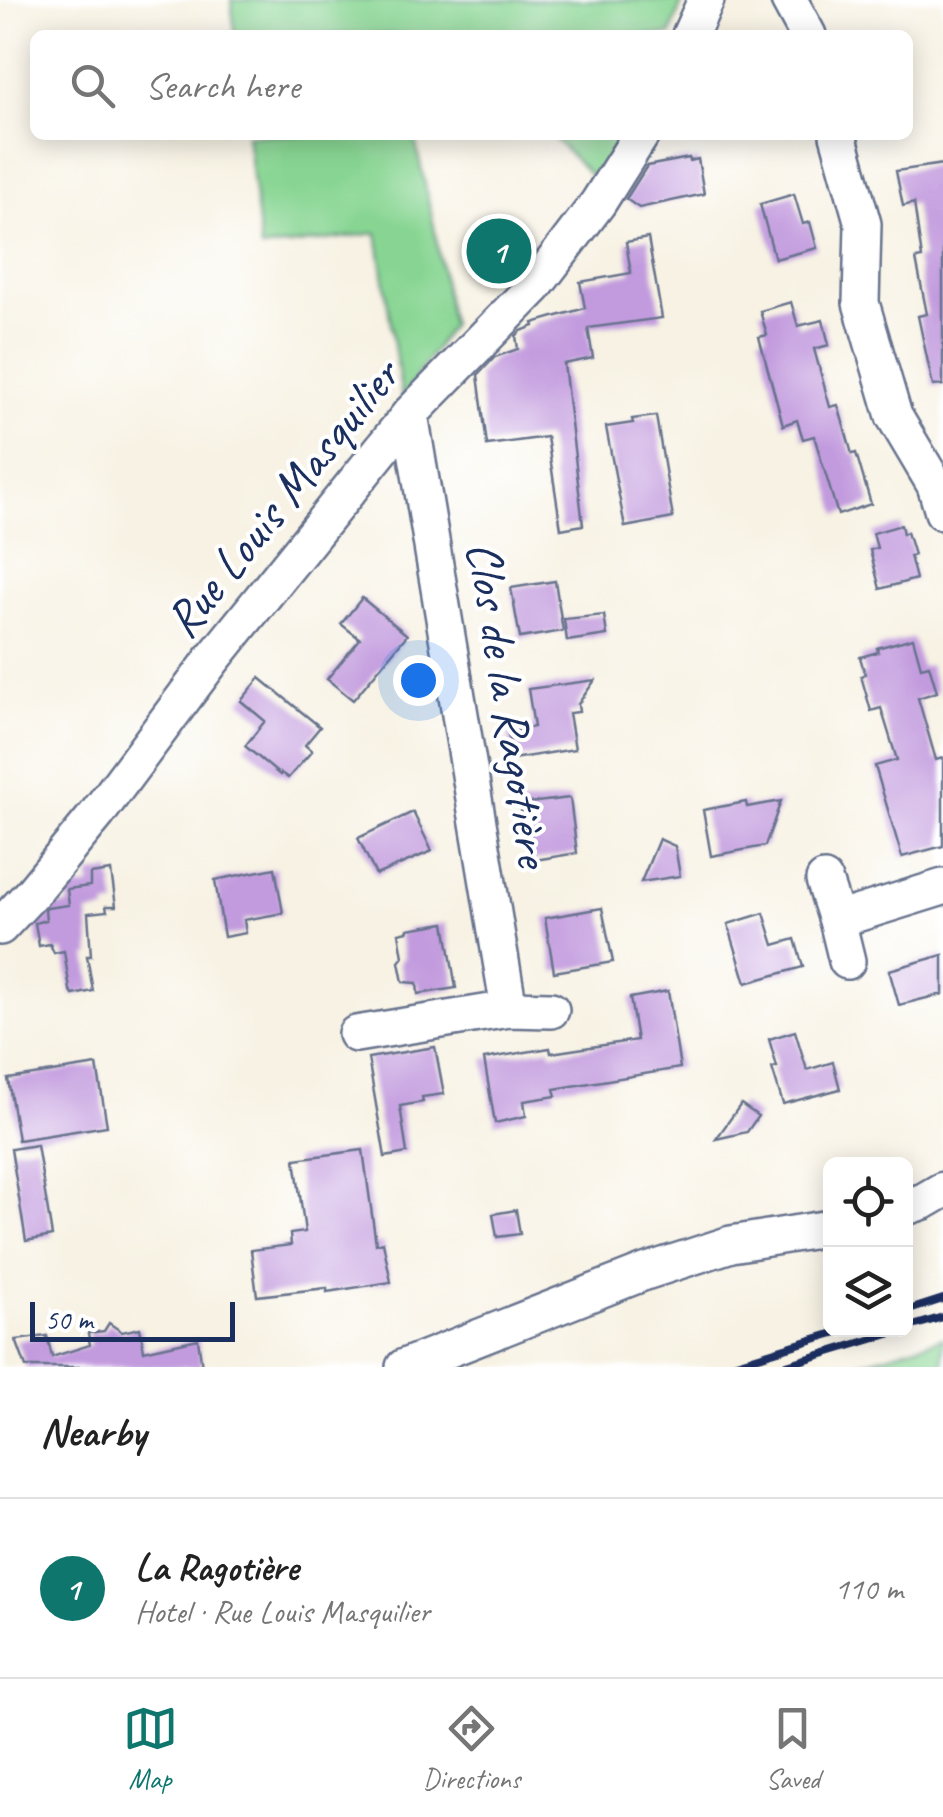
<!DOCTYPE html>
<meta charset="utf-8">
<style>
body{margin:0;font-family:Caveat,sans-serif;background:#f6f6f6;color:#222}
.controls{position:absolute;right:30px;bottom:30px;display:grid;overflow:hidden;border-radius:15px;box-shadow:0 5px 25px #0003}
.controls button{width:90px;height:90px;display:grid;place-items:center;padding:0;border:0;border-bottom:2px solid #e0e0e0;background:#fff;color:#222;font:50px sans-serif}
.scale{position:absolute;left:30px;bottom:25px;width:205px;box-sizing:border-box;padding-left:10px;border:5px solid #1b2f5e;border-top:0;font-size:28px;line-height:35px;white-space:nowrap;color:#1b2f5e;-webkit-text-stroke:8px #fff;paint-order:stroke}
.you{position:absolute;left:418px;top:680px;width:35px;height:35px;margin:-25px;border:8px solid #fff;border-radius:50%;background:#1a73e8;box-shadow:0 0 0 15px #1a73e833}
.badge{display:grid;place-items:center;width:65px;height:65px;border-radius:50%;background:#0f766e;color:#fff;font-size:32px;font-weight:700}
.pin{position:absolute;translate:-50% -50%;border:5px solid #fff;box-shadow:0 2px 10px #0006}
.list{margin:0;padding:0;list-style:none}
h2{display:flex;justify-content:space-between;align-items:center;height:130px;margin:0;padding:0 40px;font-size:42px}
h2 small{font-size:32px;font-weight:400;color:#767676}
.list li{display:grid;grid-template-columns:65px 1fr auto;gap:30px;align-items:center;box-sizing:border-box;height:180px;padding:0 40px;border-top:2px solid #e0e0e0}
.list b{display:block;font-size:38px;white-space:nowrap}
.list p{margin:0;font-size:32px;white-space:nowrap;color:#767676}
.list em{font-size:32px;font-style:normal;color:#767676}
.icon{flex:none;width:55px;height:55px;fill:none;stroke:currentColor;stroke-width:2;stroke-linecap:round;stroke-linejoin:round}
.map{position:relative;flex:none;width:943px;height:1367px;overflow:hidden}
.search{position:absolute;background:#fff;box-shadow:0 5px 25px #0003;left:30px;right:30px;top:30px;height:110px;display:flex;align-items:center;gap:25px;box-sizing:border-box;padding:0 35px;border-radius:15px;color:#767676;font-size:38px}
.sheet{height:310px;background:#fff}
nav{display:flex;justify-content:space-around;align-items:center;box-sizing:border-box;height:140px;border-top:2px solid #e0e0e0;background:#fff;font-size:28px;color:#767676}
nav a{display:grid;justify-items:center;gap:5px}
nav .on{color:#0f766e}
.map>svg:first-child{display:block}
.green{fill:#88d593;stroke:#528278;stroke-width:2.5}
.building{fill:#c29bde}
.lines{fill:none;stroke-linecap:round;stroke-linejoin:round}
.minor-casing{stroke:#68738d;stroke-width:40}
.minor{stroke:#fff;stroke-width:35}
.rail{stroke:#1b2f5e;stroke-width:8}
.labels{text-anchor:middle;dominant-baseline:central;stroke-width:8;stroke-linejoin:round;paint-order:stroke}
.street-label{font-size:50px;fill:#1b2f5e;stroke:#fff}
</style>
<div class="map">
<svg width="943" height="1367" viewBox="0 0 943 1367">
<rect width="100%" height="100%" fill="#fff"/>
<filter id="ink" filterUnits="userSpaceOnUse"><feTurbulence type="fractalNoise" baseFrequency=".01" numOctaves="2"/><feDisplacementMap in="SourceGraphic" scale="20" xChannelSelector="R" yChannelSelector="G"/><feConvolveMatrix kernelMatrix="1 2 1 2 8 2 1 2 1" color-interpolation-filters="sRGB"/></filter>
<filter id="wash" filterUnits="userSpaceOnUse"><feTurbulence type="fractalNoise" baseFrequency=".0048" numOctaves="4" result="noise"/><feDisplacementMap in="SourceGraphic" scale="40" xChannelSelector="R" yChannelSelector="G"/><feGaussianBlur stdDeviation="2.25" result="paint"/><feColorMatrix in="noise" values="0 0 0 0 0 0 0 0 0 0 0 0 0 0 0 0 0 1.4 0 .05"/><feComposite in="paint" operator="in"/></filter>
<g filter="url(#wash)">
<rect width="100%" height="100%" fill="#f7f2e3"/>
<g class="green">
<path d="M 231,0 L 683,0 L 670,35 L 235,35 Z"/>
<path d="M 247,135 L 414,135 L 434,226 L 451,325 L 402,398 L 377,233 L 261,249 Z"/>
<path d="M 551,135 L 624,135 L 596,181 Z"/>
<path d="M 943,1338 L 943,1367 L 847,1367 Z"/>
</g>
<g id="blocks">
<g class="building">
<path d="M 689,158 L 690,161 L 698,159 L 704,194 L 639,208 L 626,199 L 647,166 Z"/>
<path d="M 943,164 L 943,385 L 933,386 L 918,316 L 927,314 L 916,259 L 922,258 L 914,203 L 903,206 L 896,171 Z"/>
<path d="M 794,194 L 803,224 L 810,222 L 817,248 L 775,259 L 760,204 Z"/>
<path d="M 648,238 L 662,318 L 588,328 L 593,358 L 564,364 L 583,525 L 561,529 L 547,437 L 487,445 L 478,375 L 495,357 L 518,349 L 516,336 L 521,331 L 534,326 L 533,323 L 585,308 L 580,282 L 631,273 L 626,242 Z"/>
<path d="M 791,302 L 798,326 L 823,320 L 829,345 L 814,349 L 830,407 L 838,405 L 852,454 L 856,453 L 871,504 L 838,515 L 814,436 L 803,439 L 797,420 L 783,425 L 759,337 L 767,335 L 760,311 Z"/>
<path d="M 656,416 L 673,518 L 625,527 L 606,427 L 633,423 L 632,419 Z"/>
<path d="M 901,525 L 903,534 L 907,532 L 914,555 L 910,556 L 916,579 L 880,589 L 870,550 L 877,548 L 873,533 Z"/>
<path d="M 555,581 L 563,631 L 520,638 L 511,588 Z"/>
<path d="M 362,598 L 407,635 L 353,700 L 327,679 L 360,639 L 341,624 Z"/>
<path d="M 604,615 L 607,635 L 567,641 L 564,619 Z"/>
<path d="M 913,638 L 921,667 L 929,665 L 937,692 L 918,698 L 936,760 L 943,758 L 943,846 L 902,857 L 875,766 L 897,760 L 881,708 L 871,711 L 861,676 L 865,674 L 860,657 L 878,652 L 877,648 Z"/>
<path d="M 260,678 L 320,727 L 305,745 L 312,751 L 288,778 L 281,773 L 280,775 L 245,746 L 265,721 L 241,701 Z"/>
<path d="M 595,680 L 578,704 L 579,712 L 569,713 L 575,749 L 512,759 L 508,732 L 534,727 L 528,689 Z"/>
<path d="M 570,798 L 577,853 L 529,861 L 520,804 Z"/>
<path d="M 781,801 L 765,846 L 711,856 L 703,810 L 746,802 L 747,807 Z"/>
<path d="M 413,812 L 432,851 L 376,875 L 358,838 Z"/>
<path d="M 659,839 L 675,846 L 680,876 L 641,882 Z"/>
<path d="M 275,868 L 283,913 L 244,920 L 246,933 L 224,937 L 215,880 Z"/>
<path d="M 111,871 L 116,906 L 106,906 L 107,911 L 88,913 L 91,956 L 87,956 L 93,991 L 73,995 L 70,990 L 64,951 L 54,953 L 50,944 L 39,946 L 35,923 L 46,920 L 45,910 L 47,908 L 69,905 L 67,889 L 90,886 L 90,874 Z"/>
<path d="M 602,908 L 613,962 L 554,972 L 545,918 Z"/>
<path d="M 764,913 L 774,945 L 795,939 L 803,967 L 746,983 L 728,924 Z"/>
<path d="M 445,923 L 456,988 L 418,994 L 417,983 L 403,982 L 399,962 L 403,957 L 399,933 L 408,931 L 408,929 Z"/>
<path d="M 943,955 L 943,994 L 899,1005 L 889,970 Z"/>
<path d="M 668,991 L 680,1068 L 554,1089 L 556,1096 L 524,1101 L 526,1116 L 495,1123 L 484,1059 L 550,1048 L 551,1053 L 637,1040 L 630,998 Z"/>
<path d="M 795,1031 L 807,1070 L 833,1062 L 840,1089 L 783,1104 L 772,1068 L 777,1067 L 769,1039 Z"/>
<path d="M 435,1047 L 444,1094 L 422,1097 L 423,1102 L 400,1106 L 407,1153 L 385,1157 L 368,1058 Z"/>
<path d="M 97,1065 L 107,1126 L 18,1140 L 8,1079 Z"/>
<path d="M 741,1104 L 758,1116 L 747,1132 L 716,1139 Z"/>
<path d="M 37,1145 L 52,1236 L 26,1241 L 11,1149 Z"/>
<path d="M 363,1150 L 376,1244 L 383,1242 L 391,1282 L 327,1292 L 327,1288 L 257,1296 L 251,1250 L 291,1245 L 290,1234 L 305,1232 L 295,1159 Z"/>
<path d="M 516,1210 L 520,1234 L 497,1237 L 493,1214 Z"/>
<path d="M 109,1323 L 122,1332 L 140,1328 L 144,1351 L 198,1339 L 202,1367 L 26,1367 L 16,1340 L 47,1336 L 52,1357 L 90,1345 L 88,1333 L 104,1331 Z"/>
</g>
</g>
</g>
<g filter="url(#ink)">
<use href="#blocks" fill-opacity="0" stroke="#68738d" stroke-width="2.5"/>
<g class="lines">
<defs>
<g id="minor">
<path d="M 789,0 L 808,35"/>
<path d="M 690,35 L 706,0"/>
<path d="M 838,135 L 863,224 L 861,303 L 894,416 L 935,485 L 943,512"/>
<path d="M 410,414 L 509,1009"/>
<path d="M 824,880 L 837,920"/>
<path d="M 0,927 L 32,893 L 97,814 L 212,660 L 410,414 L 535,286 L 598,203 L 641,135"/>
<path d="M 847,961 L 837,920 L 943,887"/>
<path d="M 356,1034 L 509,1009 L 551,1010"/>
<path d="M 906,1207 L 924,1201 L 943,1190"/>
<path d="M 404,1367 L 645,1272 L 731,1244 L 830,1228"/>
</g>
</defs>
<use href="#minor" class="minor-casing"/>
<use href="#minor" class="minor"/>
<g class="rail">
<path d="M 906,1311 L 943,1299"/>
<path d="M 906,1328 L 943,1317"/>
<path d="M 723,1367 L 844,1330"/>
<path d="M 780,1367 L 902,1330"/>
</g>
</g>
</g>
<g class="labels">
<g class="street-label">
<text transform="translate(282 498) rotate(-51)">Rue Louis Masquilier</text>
<text transform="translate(509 704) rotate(81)">Clos de la Ragotière</text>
</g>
</g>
</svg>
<div class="controls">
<button><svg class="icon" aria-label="locate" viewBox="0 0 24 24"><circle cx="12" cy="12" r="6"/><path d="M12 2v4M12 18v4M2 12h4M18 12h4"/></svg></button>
<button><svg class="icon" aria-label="layers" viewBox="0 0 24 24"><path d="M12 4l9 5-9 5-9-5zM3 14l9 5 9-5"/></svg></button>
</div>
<div class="scale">50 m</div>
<div class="you"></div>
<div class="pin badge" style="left:499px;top:251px">1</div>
<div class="search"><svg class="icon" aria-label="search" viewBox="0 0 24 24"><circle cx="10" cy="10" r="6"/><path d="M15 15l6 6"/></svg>Search here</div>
</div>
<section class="sheet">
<h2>Nearby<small></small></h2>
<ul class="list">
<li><span class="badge">1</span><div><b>La Ragotière</b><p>Hotel · Rue Louis Masquilier</p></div><em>110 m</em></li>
</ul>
</section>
<nav>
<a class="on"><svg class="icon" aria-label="map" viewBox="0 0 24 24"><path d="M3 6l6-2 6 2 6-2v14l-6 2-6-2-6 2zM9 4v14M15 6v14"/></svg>Map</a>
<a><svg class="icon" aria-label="directions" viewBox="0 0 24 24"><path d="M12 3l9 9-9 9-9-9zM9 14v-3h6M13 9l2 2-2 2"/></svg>Directions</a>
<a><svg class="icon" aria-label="saved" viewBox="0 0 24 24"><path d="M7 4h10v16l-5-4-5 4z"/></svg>Saved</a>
</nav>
